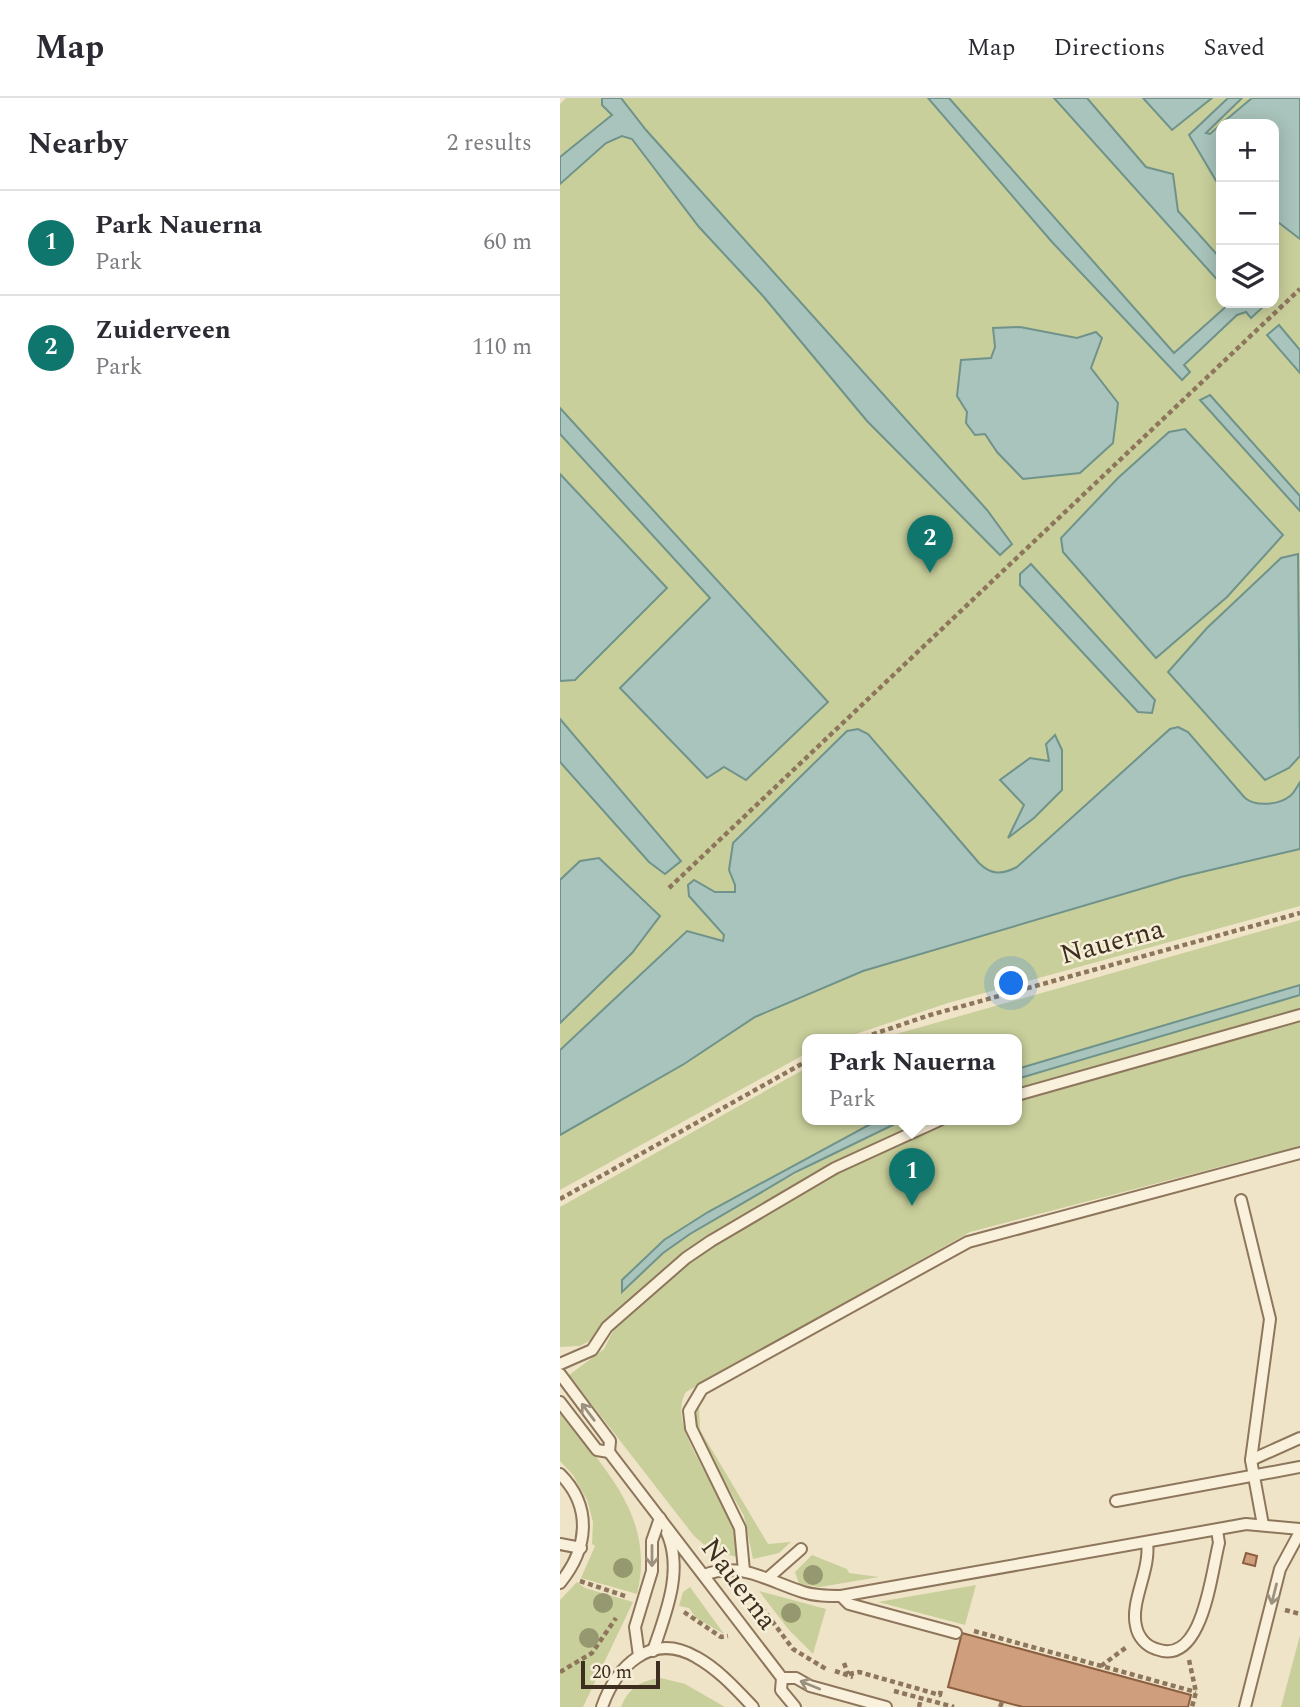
<!DOCTYPE html>
<meta charset="utf-8">
<style>
body{margin:0;font-family:Spectral,serif;background:#f2f2f3;color:#2b2b33}
.controls{position:absolute;right:21px;top:21px;display:grid;overflow:hidden;border-radius:14px;box-shadow:0 4px 18px #0003}
.controls button{width:63px;height:63px;display:grid;place-items:center;padding:0;border:0;border-bottom:2px solid #e1e1e2;background:#fff;color:#2b2b33;font:35px sans-serif}
.scale{position:absolute;left:21px;bottom:18px;width:79px;box-sizing:border-box;padding-left:7px;border:4px solid #3d2e20;border-top:0;font-size:19px;line-height:24px;white-space:nowrap;color:#3d2e20;-webkit-text-stroke:5px #f7eed8;paint-order:stroke}
.you{position:absolute;left:452px;top:886px;width:24px;height:24px;margin:-18px;border:5px solid #fff;border-radius:50%;background:#1a73e8;box-shadow:0 0 0 10px #1a73e833}
.badge{display:grid;place-items:center;width:46px;height:46px;border-radius:50%;background:#0f766e;color:#fff;font-size:23px;font-weight:700}
.pin{position:absolute;translate:-50% -58px;filter:drop-shadow(0 2px 4px #0008)}
.pin::after{content:'';position:absolute;top:37px;width:24px;height:21px;background:inherit;clip-path:polygon(0 0,100% 0,50% 100%)}
.popup{position:absolute;left:242px;top:936px;width:220px;height:91px;box-sizing:border-box;display:grid;place-content:center;border-radius:14px;background:#fff;filter:drop-shadow(0 2px 5px #0005);font-size:23px;white-space:nowrap;color:#7c7c81}
.popup b{font-size:26px;color:#2b2b33}
.popup::after{content:'';position:absolute;left:50%;top:100%;margin-left:-14px;border:14px solid transparent;border-top-color:#fff}
.list{margin:0;padding:0;list-style:none}
h2{display:flex;justify-content:space-between;align-items:center;height:91px;margin:0;padding:0 28px;font-size:30px}
h2 small{font-size:23px;font-weight:400;color:#7c7c81}
.list li{display:grid;grid-template-columns:46px 1fr auto;gap:21px;align-items:center;box-sizing:border-box;height:105px;padding:0 28px;border-top:2px solid #e1e1e2}
.list b{display:block;font-size:26px;white-space:nowrap}
.list p{margin:0;font-size:23px;white-space:nowrap;color:#7c7c81}
.list em{font-size:23px;font-style:normal;color:#7c7c81}
.icon{flex:none;width:38px;height:38px;fill:none;stroke:currentColor;stroke-width:2;stroke-linecap:round;stroke-linejoin:round}
.map{position:relative;flex:none;width:740px;height:1609px;overflow:hidden}
header{display:flex;align-items:center;gap:42px;box-sizing:border-box;height:98px;padding:0 35px;background:#fff;border-bottom:2px solid #e1e1e2}
header strong{font-size:33px}
nav{display:flex;gap:38px;margin-inline-start:auto;font-size:24px}
main{display:flex}
aside{flex:1;background:#fff}
.map>svg:first-child{display:block}
.green{fill:#c9cf9b;fill-rule:evenodd}
.water{fill:#a9c4bc;stroke:#6f938a;stroke-width:2}
.building{fill:#cf9f7d;stroke:#8d5f41;stroke-width:2}
.lines{fill:none;stroke-linecap:round;stroke-linejoin:round}
.lane-casing{stroke:#8d765c;stroke-width:14}
.path{stroke:#8d765c;stroke-width:4.5;stroke-dasharray:5 3.5;stroke-linecap:butt}
.lane{stroke:#faf1dc;stroke-width:10}
.tree{fill:#96986f}
.oneway{stroke:#9c907e}
.labels{text-anchor:middle;dominant-baseline:central;stroke-width:5;stroke-linejoin:round;paint-order:stroke}
.street-label{font-size:28px;fill:#3d2e20;stroke:#f7eed8}
</style>
<header>
<strong>Map</strong>
<nav><a>Map</a><a>Directions</a><a>Saved</a></nav>
</header>
<main>
<aside>
<h2>Nearby<small>2 results</small></h2>
<ul class="list">
<li><span class="badge">1</span><div><b>Park Nauerna</b><p>Park</p></div><em>60 m</em></li>
<li><span class="badge">2</span><div><b>Zuiderveen</b><p>Park</p></div><em>110 m</em></li>
</ul>
</aside>
<div class="map">
<svg width="740" height="1609" viewBox="0 0 740 1609">
<rect width="100%" height="100%" fill="#f0e4c8"/>
<g class="green">
<path d="M 6,0 L 42,0 L 42,7 L 52,17 L 0,59 L 0,6 Z"/>
<path d="M 61,0 L 740,0 L 740,808 L 388,905 L 278,942 L 247,942 L 247,955 L 0,1092 L 0,81 L 46,45 L 74,28 ZM 661,26 L 714,26 L 714,205 L 661,205 Z"/>
<path d="M 740,822 L 740,887 L 457,971 L 457,942 L 315,942 Z"/>
<path d="M 740,897 L 740,1048 L 410,1134 L 126,1294 C 101,1335 183,1408 177,1459 L 149,1451 L 134,1438 L 9,1277 L 44,1251 L 54,1231 L 88,1200 L 80,1192 L 42,1226 L 35,1240 L 20,1248 L 0,1249 L 0,1109 L 230,979 L 247,970 L 247,1022 L 318,1022 L 115,1134 L 87,1157 L 62,1194 L 103,1155 L 130,1136 L 192,1099 L 319,1032 L 343,1022 L 457,1022 L 457,981 Z"/>
<path d="M 146,1299 L 139,1309 L 140,1332 L 208,1446 L 231,1444 L 219,1455 L 193,1461 L 184,1418 L 139,1338 C 135,1324 132,1310 146,1299 Z"/>
<path d="M 0,1314 C 44,1370 96,1419 77,1496 L 21,1480 L 35,1448 L 32,1446 L 33,1424 L 27,1402 L 13,1377 L 0,1363 Z"/>
<path d="M 252,1457 L 287,1471 L 289,1475 L 319,1479 L 260,1489 L 239,1486 L 235,1474 Z"/>
<path d="M 17,1484 L 25,1490 L 73,1504 L 23,1609 L 0,1609 L 0,1502 Z"/>
<path d="M 416,1487 L 405,1527 L 318,1504 Z"/>
<path d="M 130,1489 L 164,1536 L 136,1520 L 129,1510 L 119,1508 L 123,1494 Z"/>
<path d="M 199,1493 L 266,1511 L 253,1556 L 229,1532 Z"/>
<path d="M 740,1537 L 740,1609 L 721,1609 Z"/>
<path d="M 101,1580 L 125,1586 L 165,1609 L 61,1609 C 68,1590 82,1582 101,1580 Z"/>
</g>
<g class="water">
<path d="M 42,0 L 61,0 L 86,32 L 427,412 L 452,446 L 440,457 L 307,323 L 203,198 L 139,129 L 72,41 L 62,38 L 46,45 L 0,86 L 0,59 L 52,17 L 42,7 Z"/>
<path d="M 368,0 L 389,0 L 614,255 L 670,205 L 700,205 L 703,209 L 691,220 L 686,214 L 677,217 L 624,267 L 630,274 L 622,282 L 492,144 Z"/>
<path d="M 494,0 L 527,0 L 586,69 L 613,76 L 618,113 L 661,161 L 661,186 Z"/>
<path d="M 583,0 L 652,0 L 612,32 Z"/>
<path d="M 668,0 L 682,0 L 646,35 L 650,36 L 661,26 L 661,91 L 629,37 Z"/>
<path d="M 692,0 L 740,0 L 740,141 L 714,121 L 714,26 L 661,26 Z"/>
<path d="M 719,227 L 740,252 L 740,275 L 707,237 Z"/>
<path d="M 460,229 L 517,240 L 536,234 L 542,240 L 531,270 L 558,305 L 553,345 L 520,375 L 463,381 L 437,354 L 425,336 L 415,337 L 406,325 L 407,314 L 397,298 L 401,262 L 431,260 L 435,249 L 433,230 Z"/>
<path d="M 650,297 L 740,398 L 740,413 L 640,302 Z"/>
<path d="M 0,310 L 268,604 L 186,682 L 164,669 L 147,680 L 60,590 L 150,500 L 0,336 Z"/>
<path d="M 625,331 L 723,437 L 667,499 L 596,560 L 503,454 L 501,440 L 558,380 L 609,334 Z"/>
<path d="M 0,376 L 107,490 L 15,582 L 0,583 Z"/>
<path d="M 738,456 L 740,658 L 729,670 L 705,682 L 608,574 L 647,530 L 721,460 Z"/>
<path d="M 471,466 L 595,602 L 592,615 L 578,614 L 460,487 L 460,476 Z"/>
<path d="M 0,621 L 121,763 L 105,776 L 89,764 L 0,664 Z"/>
<path d="M 618,629 L 628,634 L 685,700 C 696,709 719,707 730,698 C 734,695 737,689 740,684 L 740,751 L 621,779 L 303,873 L 195,919 L 124,966 L 0,1037 L 0,952 L 127,833 L 163,843 L 164,837 L 129,798 L 128,787 L 134,782 L 155,794 L 175,794 L 175,787 L 169,772 L 173,745 L 287,633 L 298,631 L 308,636 L 419,765 C 431,777 442,777 457,769 L 610,631 Z"/>
<path d="M 495,637 L 502,652 L 502,692 L 474,720 L 448,740 L 464,707 L 440,682 L 470,660 L 489,663 L 486,646 Z"/>
<path d="M 39,760 L 100,818 L 72,855 L 0,925 L 0,782 L 20,763 Z"/>
<path d="M 740,887 L 740,897 L 457,981 L 457,971 Z"/>
<path d="M 318,1022 L 343,1022 L 236,1074 L 130,1136 L 103,1155 L 62,1194 L 62,1182 L 104,1142 L 148,1114 Z"/>
</g>
<g class="building">
<path d="M 686,1455 L 697,1458 L 695,1468 L 683,1465 Z"/>
<path d="M 402,1535 L 631,1597 L 628,1609 L 463,1609 L 388,1589 Z"/>
</g>
<g class="lines">
<defs>
<g id="lane">
<path d="M 457,997 L 740,917"/>
<path d="M 681,1102 L 710,1221 L 691,1362 L 703,1427"/>
<path d="M 0,1266 L 32,1252 L 47,1229 L 126,1160 L 151,1143 L 275,1070 L 380,1022"/>
<path d="M 0,1276 L 50,1343 L 49,1354"/>
<path d="M 0,1304 L 37,1352 L 49,1354"/>
<path d="M 49,1354 L 222,1580 L 221,1592 L 235,1609"/>
<path d="M 691,1362 L 740,1340"/>
<path d="M 0,1376 C 33,1409 28,1451 0,1485"/>
<path d="M 556,1403 L 740,1369"/>
<path d="M 587,1444 C 591,1472 570,1503 576,1528 C 578,1539 586,1548 596,1551 C 643,1569 651,1475 659,1445 L 657,1432"/>
<path d="M 0,1446 L 21,1450"/>
<path d="M 184,1473 L 180,1430 L 131,1330 L 129,1313 L 142,1291 L 408,1144 L 740,1055"/>
<path d="M 144,1477 C 181,1463 208,1483 243,1494 C 255,1498 268,1498 281,1498 L 686,1426 L 740,1431"/>
<path d="M 208,1480 L 241,1451"/>
<path d="M 281,1498 L 289,1506 L 396,1535"/>
<path d="M 93,1553 C 105,1517 124,1473 107,1435"/>
<path d="M 79,1558 L 75,1529 L 92,1473 L 92,1443 L 100,1420"/>
<path d="M 222,1580 L 236,1580 L 250,1588 L 326,1609"/>
<path d="M 42,1609 C 56,1569 91,1533 136,1559 C 158,1571 176,1591 193,1609"/>
<path d="M 685,1609 L 720,1471 L 740,1434"/>
</g>
</defs>
<use href="#lane" class="lane-casing"/>
<g class="path">
<path d="M 109,790 L 740,191"/>
<path d="M 296,942 L 370,917 L 740,815"/>
<path d="M 0,1101 L 247,963"/>
<path d="M 20,1483 L 68,1499"/>
<path d="M 725,1512 L 740,1516"/>
<path d="M 124,1514 L 161,1539 L 168,1538"/>
<path d="M 195,1518 L 203,1511 L 233,1551 L 266,1571"/>
<path d="M 414,1533 L 636,1594"/>
<path d="M 629,1562 L 636,1594 L 632,1609"/>
<path d="M 284,1565 L 288,1576"/>
<path d="M 541,1568 L 568,1548"/>
<path d="M 275,1573 L 293,1579"/>
<path d="M 0,1574 L 32,1555 L 56,1520"/>
<path d="M 289,1576 L 299,1574 L 380,1597 L 381,1591"/>
<path d="M 334,1593 L 394,1609"/>
<path d="M 359,1609 L 361,1600"/>
<path d="M 440,1609 L 442,1604"/>
</g>
<use href="#lane" class="lane"/>
</g>
<g class="tree">
<circle cx="63" cy="1470" r="10"/>
<circle cx="253" cy="1477" r="10"/>
<circle cx="43" cy="1505" r="10"/>
<circle cx="231" cy="1515" r="10"/>
<circle cx="29" cy="1540" r="10"/>
</g>
<defs><path id="oneway-shaft" d="M-6 0H5M1.5-3L5.5 0L1.5 3" fill="none" stroke-width="1.6" stroke-linecap="round" stroke-linejoin="round" transform="scale(1.75)"/></defs>
<g class="oneway">
<use href="#oneway-shaft" transform="translate(28 1314) rotate(-127)"/>
<use href="#oneway-shaft" transform="translate(92 1458) rotate(90)"/>
<use href="#oneway-shaft" transform="translate(714 1496) rotate(104)"/>
<use href="#oneway-shaft" transform="translate(250 1587) rotate(-158)"/>
</g>
<g class="labels">
<g class="street-label">
<text transform="translate(552 844) rotate(-15)">Nauerna</text>
<text transform="translate(179 1486) rotate(53)">Nauerna</text>
</g>
</g>
</svg>
<div class="controls">
<button>+</button>
<button>−</button>
<button><svg class="icon" aria-label="layers" viewBox="0 0 24 24"><path d="M12 4l9 5-9 5-9-5zM3 14l9 5 9-5"/></svg></button>
</div>
<div class="scale">20 m</div>
<div class="you"></div>
<div class="pin badge" style="left:352px;top:1108px">1</div>
<div class="popup"><b>Park Nauerna</b>Park</div>
<div class="pin badge" style="left:370px;top:475px">2</div>
</div>
</main>
